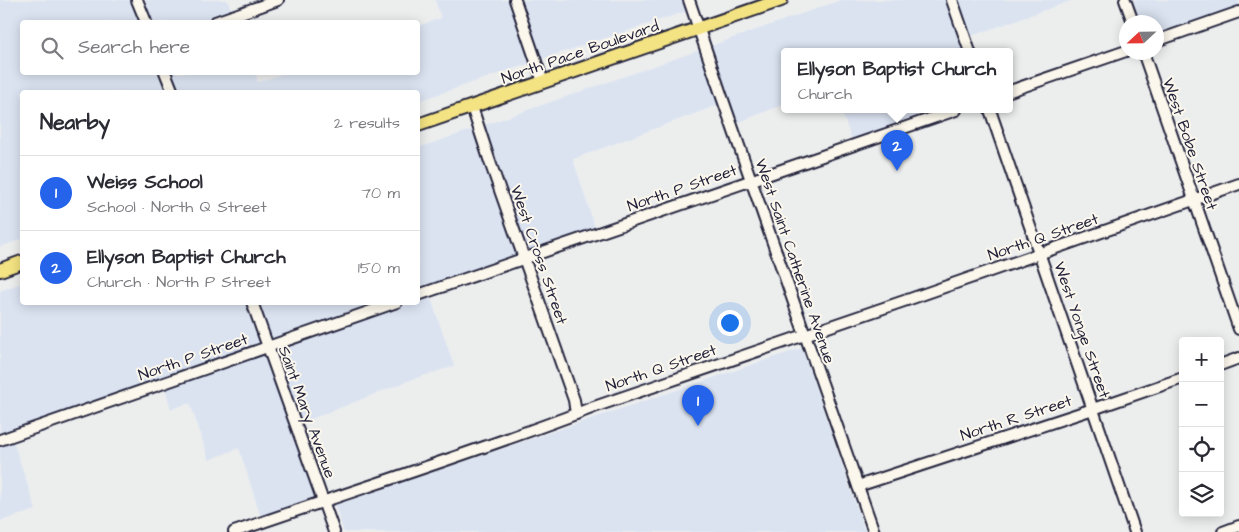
<!DOCTYPE html>
<meta charset="utf-8">
<style>
body{margin:0;font-family:"Architects Daughter",sans-serif;background:#f2f2f3;color:#2b2b33}
.controls{position:absolute;right:15px;bottom:15px;display:grid;overflow:hidden;border-radius:5px;box-shadow:0 2px 12px #0003}
.controls button{width:45px;height:45px;display:grid;place-items:center;padding:0;border:0;border-bottom:1px solid #e1e1e2;background:#fff;color:#2b2b33;font:25px sans-serif}
.compass{position:absolute;left:1119px;top:15px;width:45px;height:45px;border-radius:50%;background:#fff;box-shadow:0 2px 12px #0003;rotate:248deg}
.you{position:absolute;left:729px;top:322px;width:18px;height:18px;margin:-12px;border:4px solid #fff;border-radius:50%;background:#1a73e8;box-shadow:0 0 0 8px #1a73e833}
.badge{display:grid;place-items:center;width:32px;height:32px;border-radius:50%;background:#2563eb;color:#fff;font-size:16px;font-weight:700}
.pin{position:absolute;translate:-50% -41px;filter:drop-shadow(0 1px 2px #0008)}
.pin::after{content:'';position:absolute;top:26px;width:18px;height:15px;background:inherit;clip-path:polygon(0 0,100% 0,50% 100%)}
.popup{position:absolute;left:781px;top:48px;width:232px;height:65px;box-sizing:border-box;display:grid;place-content:center;border-radius:5px;background:#fff;filter:drop-shadow(0 1px 4px #0005);font-size:16px;white-space:nowrap;color:#7c7c81}
.popup b{font-size:19px;color:#2b2b33}
.popup::after{content:'';position:absolute;left:50%;top:100%;margin-left:-10px;border:10px solid transparent;border-top-color:#fff}
.list{margin:0;padding:0;list-style:none}
h2{display:flex;justify-content:space-between;align-items:center;height:65px;margin:0;padding:0 20px;font-size:21px}
h2 small{font-size:16px;font-weight:400;color:#7c7c81}
.list li{display:grid;grid-template-columns:32px 1fr auto;gap:15px;align-items:center;box-sizing:border-box;height:75px;padding:0 20px;border-top:1px solid #e1e1e2}
.list b{display:block;font-size:19px;white-space:nowrap}
.list p{margin:0;font-size:16px;white-space:nowrap;color:#7c7c81}
.list em{font-size:16px;font-style:normal;color:#7c7c81}
.icon{flex:none;width:28px;height:28px;fill:none;stroke:currentColor;stroke-width:2;stroke-linecap:round;stroke-linejoin:round}
.map{position:relative;flex:none;width:1239px;height:532px;overflow:hidden}
.search{position:absolute;background:#fff;box-shadow:0 2px 12px #0003;left:20px;top:20px;width:400px;height:55px;display:flex;align-items:center;gap:12px;box-sizing:border-box;padding:0 18px;border-radius:5px;color:#7c7c81;font-size:19px}
.panel{position:absolute;background:#fff;box-shadow:0 2px 12px #0003;left:20px;top:90px;width:400px;height:215px;border-radius:5px}
.map>svg:first-child{display:block}
.built{fill:#dbe3f1}
.lines{fill:none;stroke-linecap:round;stroke-linejoin:round}
.minor-casing{stroke:#22223b;stroke-width:14}
.major-casing{stroke:#22223b;stroke-width:16}
.minor{stroke:#fbf7ec;stroke-width:10}
.major{stroke:#f4e382;stroke-width:12}
.labels{text-anchor:middle;dominant-baseline:central;stroke-width:4;stroke-linejoin:round;paint-order:stroke}
.street-label{font-size:16px;fill:#22223b;stroke:#fbf7ec}
</style>
<div class="map">
<svg width="1239" height="532" viewBox="0 0 1239 532">
<rect width="100%" height="100%" fill="#eceeee"/>
<filter id="ink" filterUnits="userSpaceOnUse"><feTurbulence type="fractalNoise" baseFrequency=".02" numOctaves="2"/><feDisplacementMap in="SourceGraphic" scale="10" xChannelSelector="R" yChannelSelector="G"/><feConvolveMatrix kernelMatrix="1 2 1 2 8 2 1 2 1" color-interpolation-filters="sRGB"/></filter>
<g filter="url(#ink)">
<g class="built">
<path d="M 0,0 L 131,0 L 139,22 L 22,22 L 22,72 L 159,73 L 166,92 L 22,92 L 22,239 L 0,247 Z"/>
<path d="M 144,0 L 227,0 L 232,11 L 200,22 L 152,22 Z"/>
<path d="M 435,0 L 508,0 L 530,63 L 418,101 L 418,92 L 179,92 L 171,73 L 255,73 L 258,82 L 286,73 L 418,72 L 418,26 L 441,18 Z"/>
<path d="M 521,0 L 683,0 L 687,11 L 542,59 Z"/>
<path d="M 841,0 L 946,0 L 964,52 L 784,52 L 784,104 L 737,123 L 711,46 Z"/>
<path d="M 958,0 L 1073,0 L 971,36 Z"/>
<path d="M 1131,0 L 1239,0 L 1239,6 L 1157,35 L 1156,22 L 1139,22 Z"/>
<path d="M 700,50 L 718,105 L 573,159 L 595,228 L 528,252 L 485,125 Z"/>
<path d="M 841,110 L 940,110 L 852,140 Z"/>
<path d="M 474,129 L 517,256 L 418,290 L 418,148 Z"/>
<path d="M 22,283 L 22,302 L 245,303 L 260,344 L 0,435 L 0,291 Z"/>
<path d="M 430,296 L 454,366 L 413,379 L 301,423 L 275,350 L 412,303 L 418,302 L 418,301 Z"/>
<path d="M 258,302 L 381,303 L 271,340 Z"/>
<path d="M 802,348 L 865,532 L 344,532 L 335,505 Z"/>
<path d="M 264,354 L 316,499 L 261,517 L 239,448 L 209,460 L 190,403 L 171,409 L 165,388 Z"/>
<path d="M 74,420 L 13,441 L 36,510 L 0,521 L 0,445 Z"/>
</g>
<g class="lines">
<defs>
<g id="minor">
<path d="M 137,0 L 146,22"/>
<path d="M 515,0 L 543,82"/>
<path d="M 689,0 L 723,100 L 874,532"/>
<path d="M 952,0 L 970,52"/>
<path d="M 1125,0 L 1133,22"/>
<path d="M 215,22 L 278,0"/>
<path d="M 1156,41 L 1239,12"/>
<path d="M 1143,52 L 1239,329"/>
<path d="M 165,72 L 173,92"/>
<path d="M 1010,91 L 1126,51"/>
<path d="M 472,107 L 490,162 L 574,400 L 576,414"/>
<path d="M 990,110 L 1135,532"/>
<path d="M 418,295 L 956,110"/>
<path d="M 252,302 L 334,532"/>
<path d="M 1220,365 L 1239,358"/>
<path d="M 0,440 L 397,302"/>
<path d="M 858,486 L 1093,409 L 1183,378"/>
<path d="M 234,532 C 354,490 475,453 594,407 L 907,300 L 1239,184"/>
<path d="M 1223,532 L 1239,526"/>
</g>
<g id="major">
<path d="M 418,125 L 781,0"/>
<path d="M 0,270 L 22,262"/>
</g>
</defs>
<use href="#minor" class="minor-casing"/>
<use href="#major" class="major-casing"/>
<use href="#minor" class="minor"/>
<use href="#major" class="major"/>
</g>
</g>
<g class="labels">
<g class="street-label">
<text transform="translate(580 52) rotate(-19)">North Pace Boulevard</text>
<text transform="translate(1190 144) rotate(71)">West Bobe Street</text>
<text transform="translate(682 188) rotate(-19)">North P Street</text>
<text transform="translate(1043 237) rotate(-19)">North Q Street</text>
<text transform="translate(539 255) rotate(71)">West Cross Street</text>
<text transform="translate(795 261) rotate(71)">West Saint Catherine Avenue</text>
<text transform="translate(1082 330) rotate(71)">West Yonge Street</text>
<text transform="translate(193 357) rotate(-19)">North P Street</text>
<text transform="translate(661 368) rotate(-19)">North Q Street</text>
<text transform="translate(307 412) rotate(70)">Saint Mary Avenue</text>
<text transform="translate(1016 418) rotate(-18)">North R Street</text>
</g>
</g>
</svg>
<div class="controls">
<button>+</button>
<button>−</button>
<button><svg class="icon" aria-label="locate" viewBox="0 0 24 24"><circle cx="12" cy="12" r="6"/><path d="M12 2v4M12 18v4M2 12h4M18 12h4"/></svg></button>
<button><svg class="icon" aria-label="layers" viewBox="0 0 24 24"><path d="M12 4l9 5-9 5-9-5zM3 14l9 5 9-5"/></svg></button>
</div>
<svg class="compass" viewBox="-18 -18 36 36"><path d="M0-13l5 13h-10z" fill="#e53935"/><path d="M0 13l5-13h-10z" fill="#7c7c81"/></svg>
<div class="you"></div>
<div class="pin badge" style="left:698px;top:426px">1</div>
<div class="pin badge" style="left:897px;top:171px">2</div>
<div class="popup"><b>Ellyson Baptist Church</b>Church</div>
<div class="search"><svg class="icon" aria-label="search" viewBox="0 0 24 24"><circle cx="10" cy="10" r="6"/><path d="M15 15l6 6"/></svg>Search here</div>
<section class="panel">
<h2>Nearby<small>2 results</small></h2>
<ul class="list">
<li><span class="badge">1</span><div><b>Weiss School</b><p>School · North Q Street</p></div><em>70 m</em></li>
<li><span class="badge">2</span><div><b>Ellyson Baptist Church</b><p>Church · North P Street</p></div><em>150 m</em></li>
</ul>
</section>
</div>
